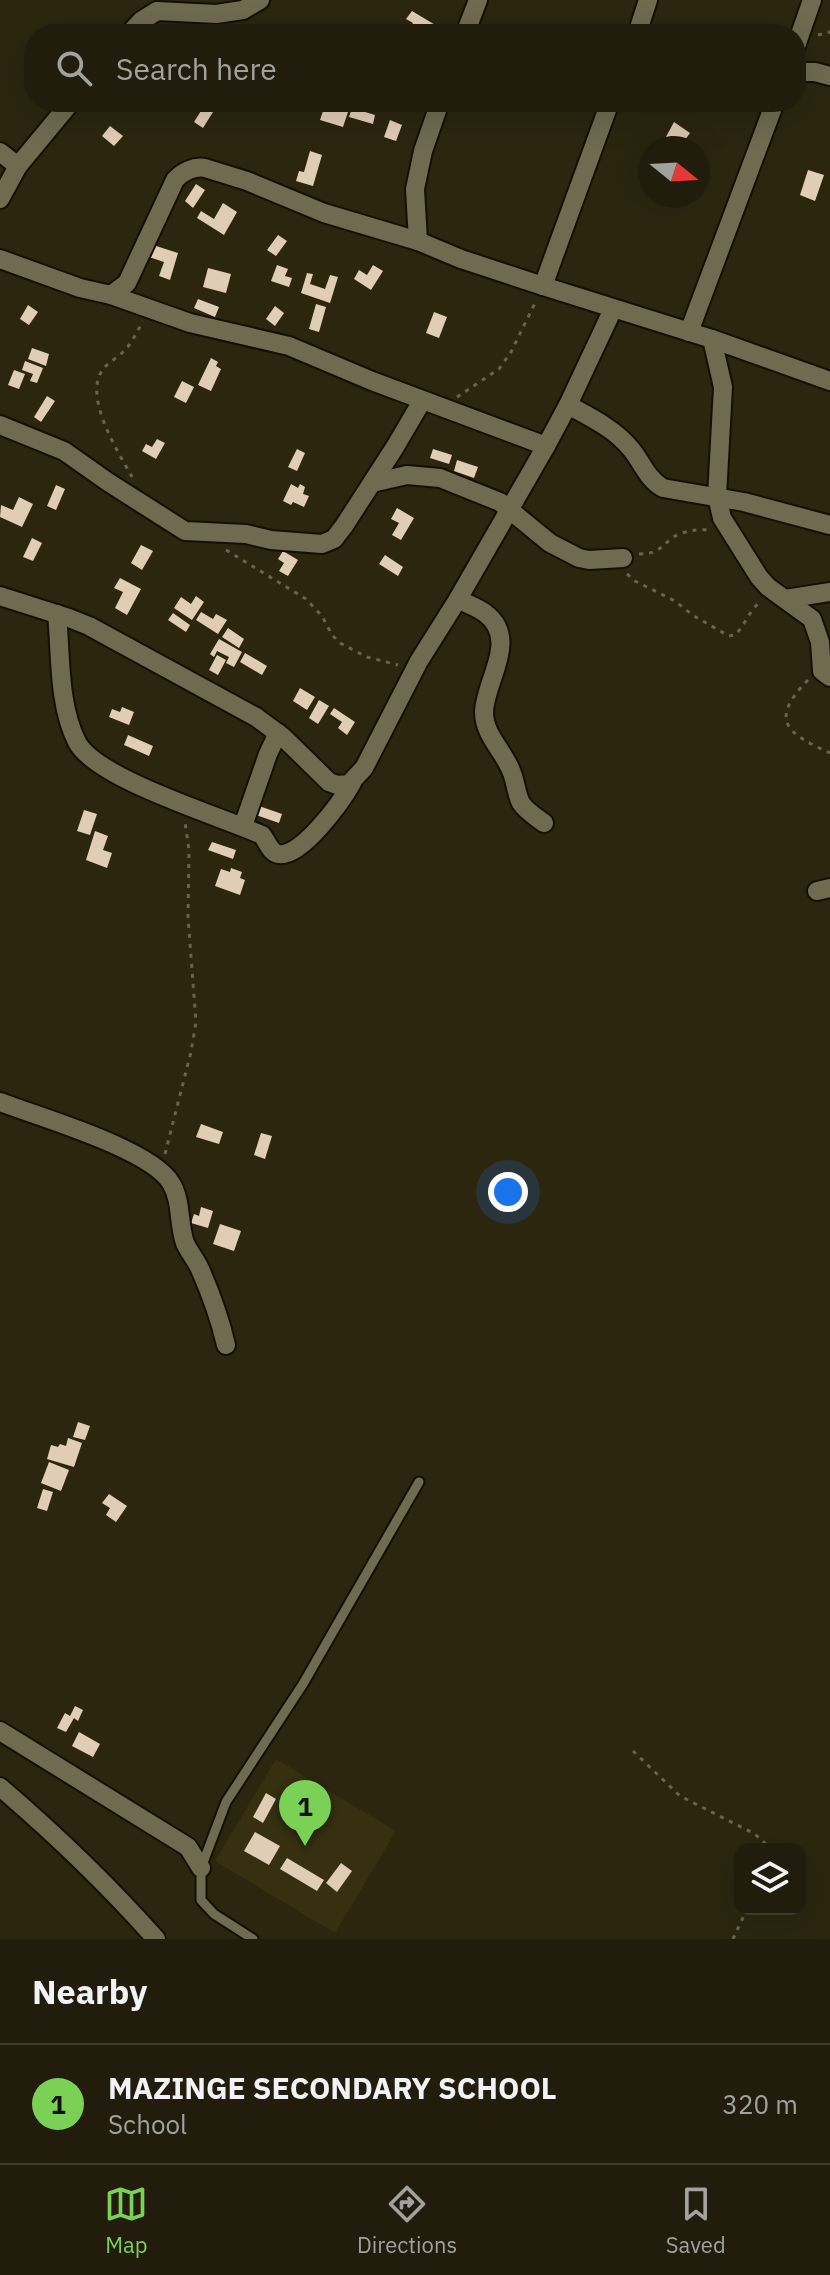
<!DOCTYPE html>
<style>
body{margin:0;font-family:"IBM Plex Sans",sans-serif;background:#2d2919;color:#f1f3f6}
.controls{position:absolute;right:24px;bottom:24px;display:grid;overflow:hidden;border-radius:16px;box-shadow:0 8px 32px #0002}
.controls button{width:72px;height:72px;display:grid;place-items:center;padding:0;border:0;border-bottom:2px solid #3e3a2c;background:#211c0b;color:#f1f3f6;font:40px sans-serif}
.compass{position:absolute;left:638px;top:136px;width:72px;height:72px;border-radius:50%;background:#211c0b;box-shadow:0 8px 32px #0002;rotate:108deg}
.you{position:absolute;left:508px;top:1192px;width:28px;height:28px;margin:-20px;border:6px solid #fff;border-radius:50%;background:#1a73e8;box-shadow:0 0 0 12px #1a73e833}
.badge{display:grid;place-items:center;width:52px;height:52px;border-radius:50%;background:#7bd155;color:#111;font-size:26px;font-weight:700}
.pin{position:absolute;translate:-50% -66px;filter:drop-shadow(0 2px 4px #0008)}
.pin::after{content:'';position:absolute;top:42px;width:28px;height:24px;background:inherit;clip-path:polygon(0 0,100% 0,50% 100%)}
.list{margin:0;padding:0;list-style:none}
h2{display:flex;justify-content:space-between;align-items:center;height:104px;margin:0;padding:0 32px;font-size:34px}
h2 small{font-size:26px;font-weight:400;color:#a2a19d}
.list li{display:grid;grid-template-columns:52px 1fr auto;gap:24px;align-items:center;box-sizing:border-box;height:120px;padding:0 32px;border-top:2px solid #3e3a2c}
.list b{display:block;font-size:30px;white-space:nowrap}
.list p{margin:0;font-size:26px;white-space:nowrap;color:#a2a19d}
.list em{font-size:26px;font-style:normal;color:#a2a19d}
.icon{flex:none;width:44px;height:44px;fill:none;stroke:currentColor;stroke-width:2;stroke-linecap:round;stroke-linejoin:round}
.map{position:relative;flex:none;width:830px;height:1939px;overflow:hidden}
.search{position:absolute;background:#211c0b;box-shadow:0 8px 32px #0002;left:24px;right:24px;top:24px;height:88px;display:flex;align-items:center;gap:20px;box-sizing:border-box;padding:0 28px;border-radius:32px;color:#a2a19d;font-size:30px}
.sheet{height:224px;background:#211c0b}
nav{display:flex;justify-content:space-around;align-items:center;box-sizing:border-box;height:112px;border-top:2px solid #3e3a2c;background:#211c0b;font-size:22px;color:#a2a19d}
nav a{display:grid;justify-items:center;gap:4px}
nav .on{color:#7bd155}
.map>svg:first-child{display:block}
.built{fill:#363010}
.building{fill:#e0cdb5}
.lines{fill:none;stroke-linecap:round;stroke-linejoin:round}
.service-casing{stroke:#140f00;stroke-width:13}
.minor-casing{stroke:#140f00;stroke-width:22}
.path{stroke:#696450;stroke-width:3;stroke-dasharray:4 6;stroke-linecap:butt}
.service{stroke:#6f6a50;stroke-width:9}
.minor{stroke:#6f6a50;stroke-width:18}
</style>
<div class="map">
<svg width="830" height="1939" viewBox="0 0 830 1939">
<rect width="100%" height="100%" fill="#2c260f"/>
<path class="built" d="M 276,1759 L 396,1831 L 335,1933 L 215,1861 Z"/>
<g class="building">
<path d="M 412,11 L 437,26 L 432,34 L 406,34 L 413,23 L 406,19 Z"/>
<path d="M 326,102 L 349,109 L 343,127 L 320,120 Z"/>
<path d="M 204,106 L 213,112 L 203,128 L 194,122 Z"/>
<path d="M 352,108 L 375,115 L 373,124 L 349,117 Z"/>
<path d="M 390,120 L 402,125 L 396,141 L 384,137 Z"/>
<path d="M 674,122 L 690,133 L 679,148 L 660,148 Z"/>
<path d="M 110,126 L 123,136 L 114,146 L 102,136 Z"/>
<path d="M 310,151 L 322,155 L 313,186 L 296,181 L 299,171 L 304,172 Z"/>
<path d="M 808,170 L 824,175 L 815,201 L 800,195 Z"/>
<path d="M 196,184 L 205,190 L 193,208 L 185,201 Z"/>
<path d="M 223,203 L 237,212 L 224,235 L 197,218 L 201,211 L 214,219 Z"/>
<path d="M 278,235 L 287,241 L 276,256 L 267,250 Z"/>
<path d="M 153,245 L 178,253 L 170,280 L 159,276 L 164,262 L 149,257 Z"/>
<path d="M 277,265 L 288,269 L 285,276 L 292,278 L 289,287 L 271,281 Z"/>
<path d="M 373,265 L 383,271 L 371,290 L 354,279 L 359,270 L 367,275 Z"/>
<path d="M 208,268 L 231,274 L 226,293 L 203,287 Z"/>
<path d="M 307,273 L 313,274 L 310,284 L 325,289 L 330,275 L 338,277 L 330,303 L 301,293 Z"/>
<path d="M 198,299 L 219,307 L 215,317 L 194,308 Z"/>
<path d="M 316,304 L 326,307 L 319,332 L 309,329 Z"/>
<path d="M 28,305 L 38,312 L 29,325 L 20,319 Z"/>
<path d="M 275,306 L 284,313 L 275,326 L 266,319 Z"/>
<path d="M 434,312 L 447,317 L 439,338 L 426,333 Z"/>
<path d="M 32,348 L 49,354 L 46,366 L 28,359 Z"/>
<path d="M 211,358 L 218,362 L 216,366 L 221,369 L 211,391 L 198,385 Z"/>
<path d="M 25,361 L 43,368 L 37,383 L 30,381 L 33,374 L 22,370 Z"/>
<path d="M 14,370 L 25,374 L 19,389 L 8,385 Z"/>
<path d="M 182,381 L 194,387 L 186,403 L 174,397 Z"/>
<path d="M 47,396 L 55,401 L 41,422 L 34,417 Z"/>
<path d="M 157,439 L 165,443 L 156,459 L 142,451 L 146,444 L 152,447 Z"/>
<path d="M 297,449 L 305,453 L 297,471 L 288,467 Z"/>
<path d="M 433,449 L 452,455 L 449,464 L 430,458 Z"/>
<path d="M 457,460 L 478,467 L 474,478 L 454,471 Z"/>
<path d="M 291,484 L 298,488 L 300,484 L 305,487 L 303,494 L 309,496 L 304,507 L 293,502 L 291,505 L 283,501 Z"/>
<path d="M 56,485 L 65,489 L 56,510 L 47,506 Z"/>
<path d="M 19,497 L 33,504 L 22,527 L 0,517 L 1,505 L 13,510 Z"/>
<path d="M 397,508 L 414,518 L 401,540 L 392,535 L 399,523 L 391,519 Z"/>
<path d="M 32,538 L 42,543 L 33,561 L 23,557 Z"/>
<path d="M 141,545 L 153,551 L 142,570 L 131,563 Z"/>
<path d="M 283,551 L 298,560 L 288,576 L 279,571 L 284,563 L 278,559 Z"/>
<path d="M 385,555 L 403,567 L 398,576 L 379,564 Z"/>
<path d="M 120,578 L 141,589 L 127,615 L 115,608 L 123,592 L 114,588 Z"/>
<path d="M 196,596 L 204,602 L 192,620 L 174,608 L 181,597 L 191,604 Z"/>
<path d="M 201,612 L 213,619 L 216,614 L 227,620 L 218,634 L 196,620 Z"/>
<path d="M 173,613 L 190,625 L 186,632 L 168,620 Z"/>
<path d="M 228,628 L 244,639 L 239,648 L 222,637 Z"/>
<path d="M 219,639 L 242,652 L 234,667 L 226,663 L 229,657 L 217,651 L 214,657 L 210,654 Z"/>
<path d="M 245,653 L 267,666 L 262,675 L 240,662 Z"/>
<path d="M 217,655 L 226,660 L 218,675 L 209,670 Z"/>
<path d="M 300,688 L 315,697 L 307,710 L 293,701 Z"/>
<path d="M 319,700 L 329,706 L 318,724 L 309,718 Z"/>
<path d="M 122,707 L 134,712 L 129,725 L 109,717 L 112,709 L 120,712 Z"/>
<path d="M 334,708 L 355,722 L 347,735 L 338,728 L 342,722 L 330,714 Z"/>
<path d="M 128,735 L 153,746 L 149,756 L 124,745 Z"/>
<path d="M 259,806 L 282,814 L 279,823 L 256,815 Z"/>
<path d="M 84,810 L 97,814 L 90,835 L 77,831 Z"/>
<path d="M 95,831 L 108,836 L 103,850 L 112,853 L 107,868 L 86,860 Z"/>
<path d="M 212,842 L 236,850 L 233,859 L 208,850 Z"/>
<path d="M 231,868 L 242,872 L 240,878 L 245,880 L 240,895 L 215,886 L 221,869 L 230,872 Z"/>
<path d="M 201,1124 L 223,1132 L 219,1144 L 196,1137 Z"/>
<path d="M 261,1133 L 272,1136 L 265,1159 L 254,1155 Z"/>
<path d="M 201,1207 L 213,1211 L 208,1228 L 191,1223 L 194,1214 L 199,1216 Z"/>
<path d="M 220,1224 L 241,1231 L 234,1251 L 213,1244 Z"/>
<path d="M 78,1422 L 90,1426 L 85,1440 L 73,1437 Z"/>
<path d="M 68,1438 L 82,1443 L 74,1467 L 47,1459 L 51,1445 L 58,1447 L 60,1444 L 66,1446 Z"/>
<path d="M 49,1462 L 69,1470 L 61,1491 L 41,1483 Z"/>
<path d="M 43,1489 L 53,1492 L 47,1511 L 37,1508 Z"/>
<path d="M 109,1494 L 127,1506 L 116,1522 L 106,1515 L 110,1508 L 102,1503 Z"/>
<path d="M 75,1706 L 83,1710 L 78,1721 L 74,1718 L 66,1732 L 57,1728 L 65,1713 L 70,1716 Z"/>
<path d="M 79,1732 L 100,1744 L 93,1757 L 72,1746 Z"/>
<path d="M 266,1793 L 276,1799 L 263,1823 L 253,1817 Z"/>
<path d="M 255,1832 L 280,1846 L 269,1865 L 244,1851 Z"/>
<path d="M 287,1858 L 324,1880 L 317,1891 L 280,1869 Z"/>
<path d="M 341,1863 L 352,1871 L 337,1892 L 326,1883 Z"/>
</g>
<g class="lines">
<defs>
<path id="service" d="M 253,1939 L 214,1914 L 201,1900 L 201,1868 L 226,1802 L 303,1684 L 419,1482"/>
<g id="minor">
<path d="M 129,34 L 141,21 L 157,11 L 216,14 L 243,10 L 260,0"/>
<path d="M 465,34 L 478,0"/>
<path d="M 637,34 L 648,0"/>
<path d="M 796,46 L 812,0"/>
<path d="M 796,72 L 815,72 L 830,76"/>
<path d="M 0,152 L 18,166"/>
<path d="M 0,199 L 18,166 L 71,102"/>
<path d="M 418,241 L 415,189 L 423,151 L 440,102"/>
<path d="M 0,259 L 80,288 L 111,295 L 127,283 L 175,180 C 182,172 194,166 205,168 L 247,181 L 324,213 L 418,241 L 461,259 L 543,286 L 712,339 L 830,381"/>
<path d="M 543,286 L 610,102"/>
<path d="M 111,295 L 190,323 L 289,346 L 372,381 L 546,446"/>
<path d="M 689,332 L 775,102"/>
<path d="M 712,339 L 723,387 L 717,496 L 722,518 L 759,577 L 768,587 L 812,619 L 820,642 L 822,671 L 830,677"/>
<path d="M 568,405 C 590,417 615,429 631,449 C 642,462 647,479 663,488 L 744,502 L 830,525"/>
<path d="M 0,425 L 64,451 L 108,482 L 185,531 L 246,534 L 271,540 L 322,544 L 334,539 L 344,526 L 395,447 L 422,401"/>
<path d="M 372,483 L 407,475 L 440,478 L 500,502 L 550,543 L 579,558 L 589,560 L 623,558"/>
<path d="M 0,596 L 69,618 L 89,626 L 256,717 L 283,737 L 329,782 L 337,785 L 349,784 L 364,768 L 419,661 L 458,599 L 546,446 L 568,405 L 613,309"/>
<path d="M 458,599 C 467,604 477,607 485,613 C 520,639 485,680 484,712 C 484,736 505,752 512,773 C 516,783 516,793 521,803 C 526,811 536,817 544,823"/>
<path d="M 785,599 L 830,592"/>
<path d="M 57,614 C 61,656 58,704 77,742 C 96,779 220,816 262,835 C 267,841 270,853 279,854 C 301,858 342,801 352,783"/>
<path d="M 243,826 L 268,754 L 278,733"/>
<path d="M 817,891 L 830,888"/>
<path d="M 0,1102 C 39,1117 151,1149 171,1183 C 182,1201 178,1223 185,1243 C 189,1252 196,1260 200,1269 C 211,1294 220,1319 226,1345"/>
<path d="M 0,1731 L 188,1847 L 201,1868"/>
<path d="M 0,1787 C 55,1834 108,1885 156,1939"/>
</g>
</defs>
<use href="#service" class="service-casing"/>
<use href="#minor" class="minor-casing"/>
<g class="path">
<path d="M 818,35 L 830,32"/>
<path d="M 457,397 L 499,369 L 511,352 L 536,301"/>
<path d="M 132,477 C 119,453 81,395 104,368 C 109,362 117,358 123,352 C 132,343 137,332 143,321"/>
<path d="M 226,550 L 306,599 L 322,616 L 332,635 L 340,643 L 367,657 L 398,665"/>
<path d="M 639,554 C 663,554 661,543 679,534 C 690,530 701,529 712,530"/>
<path d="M 627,574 L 635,581 L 675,601 L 694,616 L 729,636 L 735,635 C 745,625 749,611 760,602"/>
<path d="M 808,680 C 767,722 789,734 830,753"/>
<path d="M 165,1154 L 191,1052 L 196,1022 L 188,917 L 189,850 L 185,822"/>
<path d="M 633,1751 L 680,1796 L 755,1834 L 771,1849"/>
<path d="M 733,1939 L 747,1909"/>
</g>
<use href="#service" class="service"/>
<use href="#minor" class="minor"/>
</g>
</svg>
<div class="controls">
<button><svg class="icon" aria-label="layers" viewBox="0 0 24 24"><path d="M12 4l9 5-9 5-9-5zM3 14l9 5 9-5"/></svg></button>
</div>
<svg class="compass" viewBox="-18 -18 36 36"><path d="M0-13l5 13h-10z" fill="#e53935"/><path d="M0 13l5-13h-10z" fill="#a2a19d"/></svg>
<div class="you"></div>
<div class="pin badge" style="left:305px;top:1846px">1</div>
<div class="search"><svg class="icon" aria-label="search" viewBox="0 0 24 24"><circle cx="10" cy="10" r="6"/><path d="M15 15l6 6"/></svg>Search here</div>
</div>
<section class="sheet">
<h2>Nearby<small></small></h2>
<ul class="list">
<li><span class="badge">1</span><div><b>MAZINGE SECONDARY SCHOOL</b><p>School</p></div><em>320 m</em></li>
</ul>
</section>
<nav>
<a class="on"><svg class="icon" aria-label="map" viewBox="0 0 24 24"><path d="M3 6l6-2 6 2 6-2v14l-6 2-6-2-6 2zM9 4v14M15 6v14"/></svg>Map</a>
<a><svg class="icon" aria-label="directions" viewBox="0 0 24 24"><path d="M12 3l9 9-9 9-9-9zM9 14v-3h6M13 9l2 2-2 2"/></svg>Directions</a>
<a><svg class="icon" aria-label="saved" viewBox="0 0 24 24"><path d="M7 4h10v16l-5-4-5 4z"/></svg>Saved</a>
</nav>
